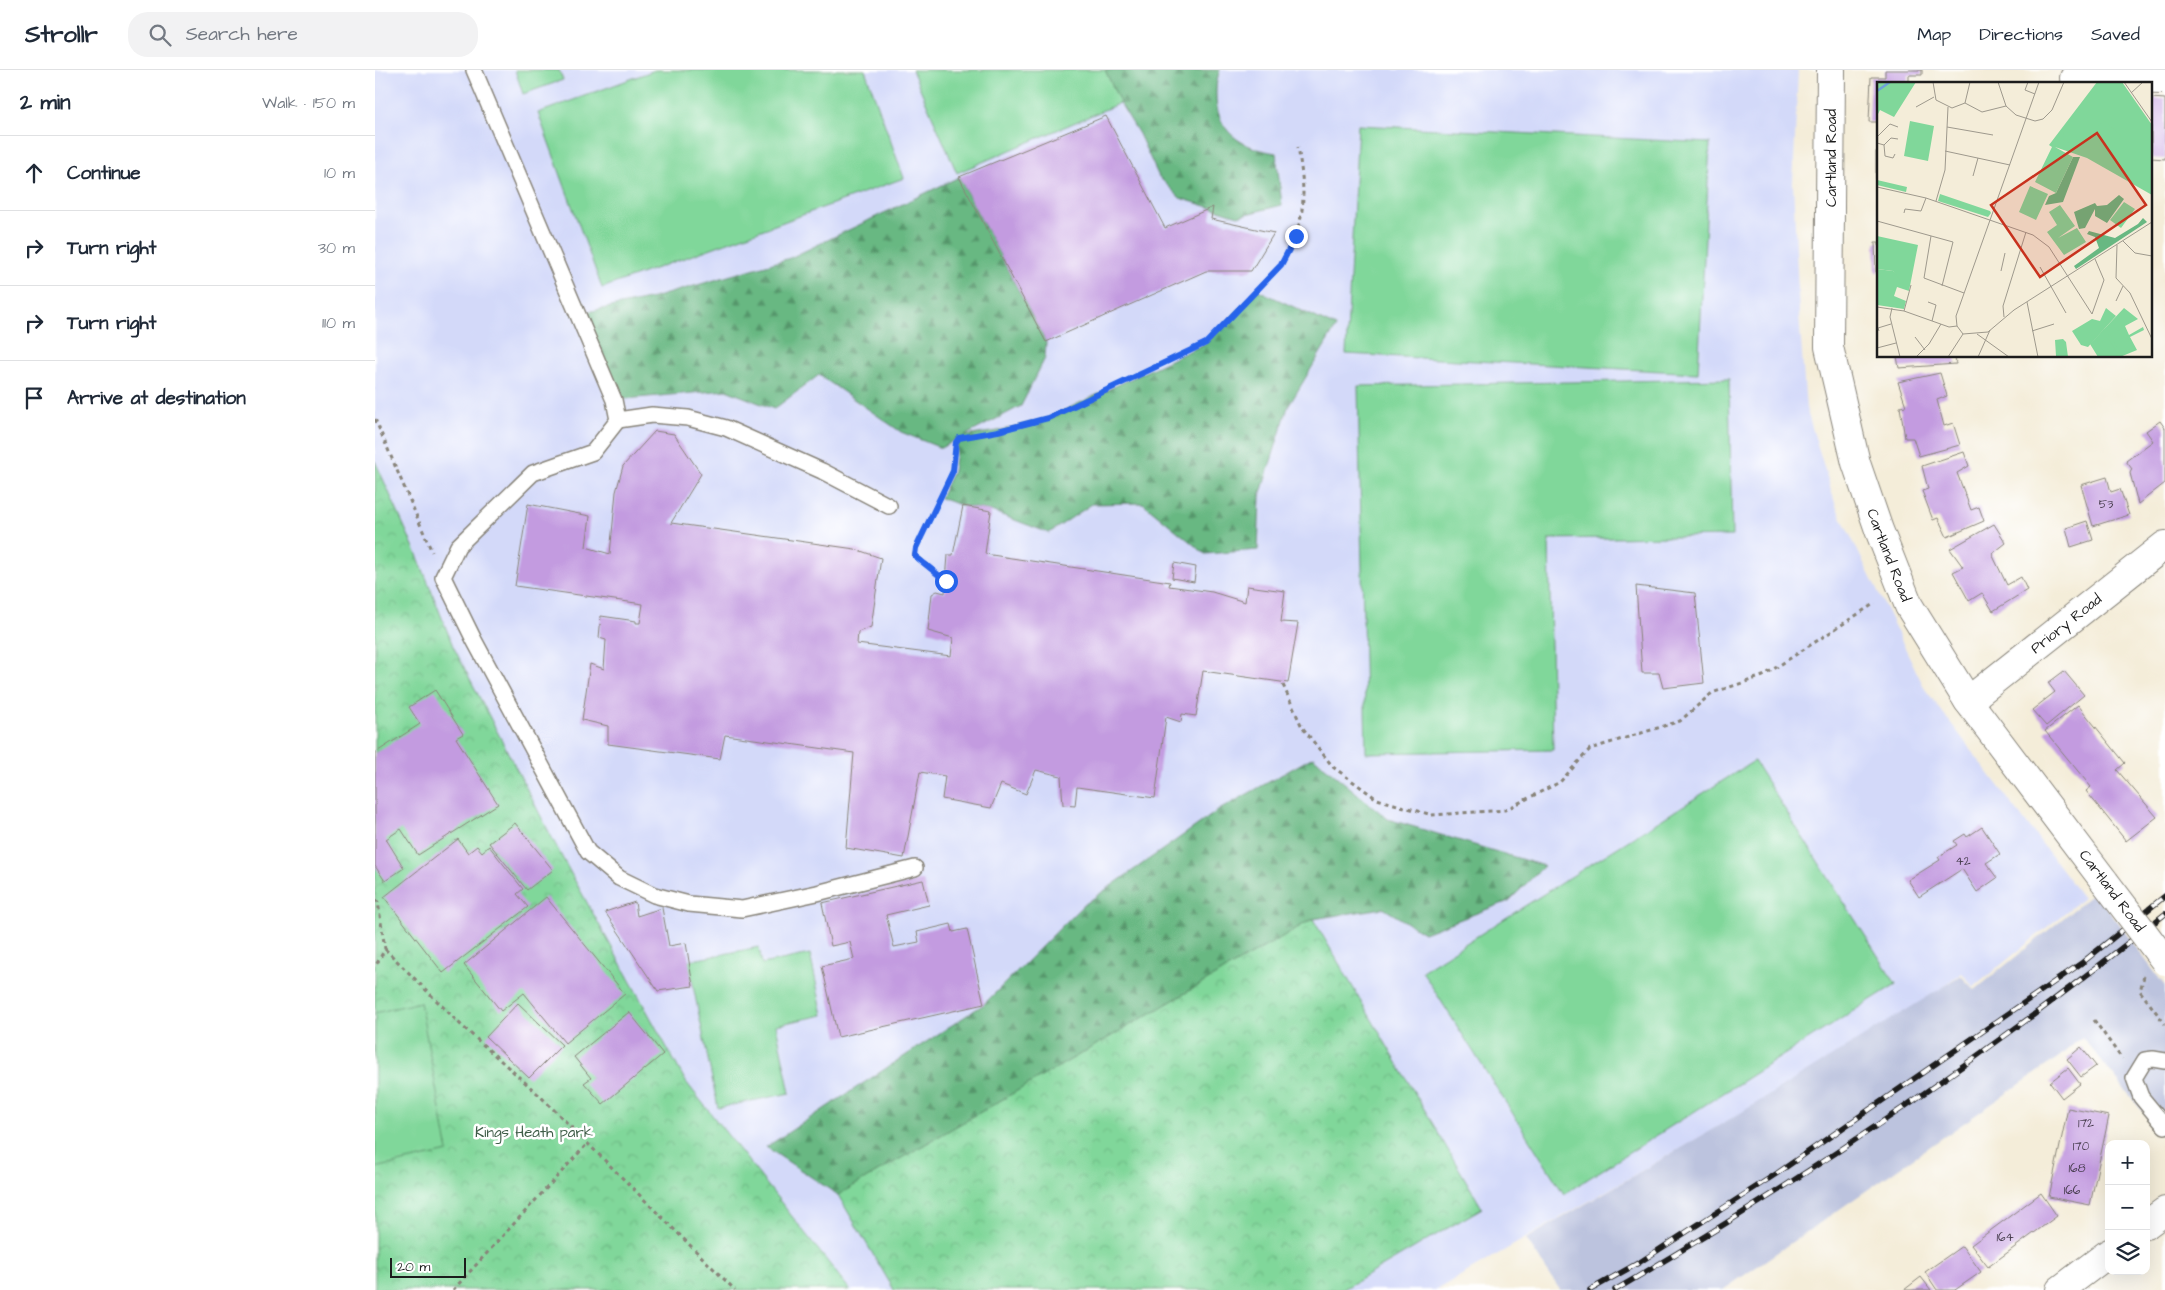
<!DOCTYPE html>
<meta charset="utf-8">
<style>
body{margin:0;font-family:"Architects Daughter",sans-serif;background:#f2f2f3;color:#1f2937}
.controls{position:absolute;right:15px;bottom:15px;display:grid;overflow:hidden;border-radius:10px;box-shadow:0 5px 20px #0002}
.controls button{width:45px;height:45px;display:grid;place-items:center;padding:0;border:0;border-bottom:1px solid #e0e1e3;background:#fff;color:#1f2937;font:25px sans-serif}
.scale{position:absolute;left:15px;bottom:12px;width:76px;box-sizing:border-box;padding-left:5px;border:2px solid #1c1c1c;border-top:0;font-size:14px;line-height:18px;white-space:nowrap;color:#1c1c1c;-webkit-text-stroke:4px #fff;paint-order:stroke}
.stop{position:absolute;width:15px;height:15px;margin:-11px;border:4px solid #2563eb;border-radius:50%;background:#fff}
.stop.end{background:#2563eb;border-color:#fff;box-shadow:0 1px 5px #0008}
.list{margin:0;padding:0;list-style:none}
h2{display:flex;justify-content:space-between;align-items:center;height:65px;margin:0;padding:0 20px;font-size:21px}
h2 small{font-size:16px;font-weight:400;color:#747a83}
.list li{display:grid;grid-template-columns:32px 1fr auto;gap:15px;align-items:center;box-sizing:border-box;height:75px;padding:0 20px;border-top:1px solid #e0e1e3}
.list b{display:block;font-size:19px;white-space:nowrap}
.list em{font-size:16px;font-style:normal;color:#747a83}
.icon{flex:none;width:28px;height:28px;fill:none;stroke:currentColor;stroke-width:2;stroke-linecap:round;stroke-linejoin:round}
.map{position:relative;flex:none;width:1790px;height:1220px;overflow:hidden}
header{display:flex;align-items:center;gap:30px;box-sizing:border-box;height:70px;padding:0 25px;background:#fff;border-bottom:1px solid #e0e1e3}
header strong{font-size:24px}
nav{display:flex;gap:28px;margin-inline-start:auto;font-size:18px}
.search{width:350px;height:45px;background:#f2f2f3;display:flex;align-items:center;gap:12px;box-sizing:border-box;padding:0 18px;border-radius:20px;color:#747a83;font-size:19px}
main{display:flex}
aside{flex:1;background:#fff}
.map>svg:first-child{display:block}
.built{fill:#d3d9f9}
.railway{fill:#bcc3de}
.forest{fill:url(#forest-firs);stroke:#426a4f}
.park{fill:url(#park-crowns);stroke:#4e7a5b}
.pitch{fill:#80d79a;stroke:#4e7a5b}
.building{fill:#c39be0}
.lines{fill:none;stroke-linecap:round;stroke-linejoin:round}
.service-casing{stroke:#88847a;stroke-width:18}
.minor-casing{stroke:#88847a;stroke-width:30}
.tertiary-casing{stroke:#88847a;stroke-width:30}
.path{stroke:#88847a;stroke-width:3;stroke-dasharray:4 4;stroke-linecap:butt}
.service{stroke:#fff;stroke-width:15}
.minor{stroke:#fff;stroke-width:28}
.tertiary{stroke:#fff;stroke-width:28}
.rail-casing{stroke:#1c1c1c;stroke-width:5.5}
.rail{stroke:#fff;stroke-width:4;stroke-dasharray:11;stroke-linecap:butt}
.tertiary-bridge-casing{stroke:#88847a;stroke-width:30;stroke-linecap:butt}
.tertiary-bridge{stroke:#fff;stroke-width:28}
.route{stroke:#2563eb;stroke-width:6}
.labels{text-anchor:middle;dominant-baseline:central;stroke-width:5;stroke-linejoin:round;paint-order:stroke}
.number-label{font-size:12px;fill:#463c4d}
.street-label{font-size:15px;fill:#1c1c1c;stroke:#fff}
.park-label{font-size:15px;fill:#3f5d48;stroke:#fff}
.inset-river{fill:none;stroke:#6ea2da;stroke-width:2.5}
.inset-road{fill:none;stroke:#9e998d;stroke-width:1}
.view{fill:#c8321e;fill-opacity:0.15;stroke:#c8321e;stroke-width:2.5}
.inset-edge{fill:none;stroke:#1c1c1c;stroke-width:2.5}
</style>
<header>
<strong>Strollr</strong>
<div class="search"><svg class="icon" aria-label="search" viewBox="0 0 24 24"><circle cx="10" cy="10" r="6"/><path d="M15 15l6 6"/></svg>Search here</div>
<nav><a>Map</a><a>Directions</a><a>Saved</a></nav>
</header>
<main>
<aside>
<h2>2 min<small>Walk · 150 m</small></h2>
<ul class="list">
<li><svg class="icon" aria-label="ahead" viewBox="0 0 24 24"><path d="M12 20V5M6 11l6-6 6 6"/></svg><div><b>Continue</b></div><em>10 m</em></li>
<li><svg class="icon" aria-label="right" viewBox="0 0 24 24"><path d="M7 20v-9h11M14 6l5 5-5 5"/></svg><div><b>Turn right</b></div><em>30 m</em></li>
<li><svg class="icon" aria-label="right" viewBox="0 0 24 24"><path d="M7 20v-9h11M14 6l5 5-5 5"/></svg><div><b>Turn right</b></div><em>110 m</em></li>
<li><svg class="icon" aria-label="arrive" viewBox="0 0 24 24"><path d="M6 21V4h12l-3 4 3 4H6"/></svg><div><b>Arrive at destination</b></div></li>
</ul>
</aside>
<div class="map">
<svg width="1790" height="1220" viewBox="0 0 1790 1220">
<defs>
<pattern id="forest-firs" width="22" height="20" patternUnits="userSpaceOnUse" patternTransform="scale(1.25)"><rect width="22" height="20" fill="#68b882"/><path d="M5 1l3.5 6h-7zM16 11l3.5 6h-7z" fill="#55956a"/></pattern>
<pattern id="park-crowns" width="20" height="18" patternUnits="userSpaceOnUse" patternTransform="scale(1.25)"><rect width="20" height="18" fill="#80d79a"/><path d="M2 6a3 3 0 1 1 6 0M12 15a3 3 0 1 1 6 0" fill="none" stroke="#6eb884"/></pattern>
</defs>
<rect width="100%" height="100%" fill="#fff"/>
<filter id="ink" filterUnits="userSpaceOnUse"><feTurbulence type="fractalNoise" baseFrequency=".02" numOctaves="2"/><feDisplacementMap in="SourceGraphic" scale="10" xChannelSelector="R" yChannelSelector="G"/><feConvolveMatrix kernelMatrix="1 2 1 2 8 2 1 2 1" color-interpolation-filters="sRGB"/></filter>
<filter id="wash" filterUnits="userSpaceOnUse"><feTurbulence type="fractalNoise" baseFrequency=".0096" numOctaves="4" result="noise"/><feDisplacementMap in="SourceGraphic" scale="20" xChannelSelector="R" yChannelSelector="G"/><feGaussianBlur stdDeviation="1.12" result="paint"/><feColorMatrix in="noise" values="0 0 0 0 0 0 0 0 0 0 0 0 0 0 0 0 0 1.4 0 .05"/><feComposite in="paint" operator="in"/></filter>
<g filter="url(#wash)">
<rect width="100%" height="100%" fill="#f4edd9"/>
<path class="built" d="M 0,0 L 1423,0 L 1418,112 L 1424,244 L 1431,338 L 1461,436 L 1550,619 L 1708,828 L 1599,917 L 1587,903 L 1520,954 L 1061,1220 L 475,1220 L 311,1012 L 188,789 L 78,576 L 43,487 L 0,391 Z"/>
<path class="railway" d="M 1720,822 L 1790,916 L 1790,1069 L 1707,967 L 1684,987 L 1348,1220 L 1185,1220 L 1151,1169 L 1367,1042 L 1586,906 L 1600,920 Z"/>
<g class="forest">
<path d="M 730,0 L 845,0 C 842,8 841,14 841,23 C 840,62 867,78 901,83 L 907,135 L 863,146 L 805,128 L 784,107 L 764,64 L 745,33 Z"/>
<path d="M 584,107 L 671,272 L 670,288 L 646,336 L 589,366 L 623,361 L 673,348 L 831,273 L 883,220 L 961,257 L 913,337 L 885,426 L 883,480 L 830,484 L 768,433 L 717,434 L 674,463 L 616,441 L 588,436 L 565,428 L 578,401 L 583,368 L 566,378 L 526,362 L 444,305 L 399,339 L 351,320 L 239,330 L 203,244 L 278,228 L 415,188 Z"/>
<path d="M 938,687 L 1013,749 L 1169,796 L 1134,831 L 1049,863 L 1008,838 L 938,849 L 463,1125 L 391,1077 L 609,934 L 706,837 L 844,740 Z"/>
</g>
<g class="park">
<path d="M 0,391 L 43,487 L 78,576 L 188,789 L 311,1012 L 475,1220 L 0,1220 Z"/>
<path d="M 938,849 L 1107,1138 L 967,1220 L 519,1220 L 463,1125 Z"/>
</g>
<g class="pitch">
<path d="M 140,0 L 184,0 L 188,10 L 148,24 Z"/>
<path d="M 280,0 L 490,0 L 529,108 L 227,218 L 163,43 Z"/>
<path d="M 537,0 L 730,0 L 745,33 L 582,103 Z"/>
<path d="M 983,55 L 1335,73 L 1323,303 L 971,284 Z"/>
<path d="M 1354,309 L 1357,466 L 1174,469 L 1178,680 L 991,683 L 983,316 Z"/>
<path d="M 1379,691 L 1521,914 L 1189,1124 L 1047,901 Z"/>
<path d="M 384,877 L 387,894 L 435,884 L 448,945 L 401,955 L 415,1023 L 343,1038 L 313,891 Z"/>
<path d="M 45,932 L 73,1082 L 0,1098 L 0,943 Z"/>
</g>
<g id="blocks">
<g class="building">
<path d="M 1510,0 L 1547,0 L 1547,5 L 1534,5 L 1534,14 L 1504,14 L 1504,52 L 1494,52 L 1496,7 L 1510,7 Z"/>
<path d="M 1776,28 L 1790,29 L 1790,89 L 1776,88 Z"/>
<path d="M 731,46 L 790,158 L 838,137 L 836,149 L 899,163 L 876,201 L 831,201 L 671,272 L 584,107 Z"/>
<rect x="1501" y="82" width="3" height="35"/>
<path d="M 1500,172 L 1504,172 L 1504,202 L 1501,202 Z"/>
<path d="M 1522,286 L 1580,286 L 1581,294 L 1524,298 Z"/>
<path d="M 1565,303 L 1572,326 L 1562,330 L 1569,356 L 1578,353 L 1585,375 L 1544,386 L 1538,368 L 1530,368 L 1525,337 L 1531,336 L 1523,312 Z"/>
<path d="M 1785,351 L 1790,358 L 1790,413 L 1763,434 L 1755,403 L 1757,399 L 1751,391 L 1778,371 L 1771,361 Z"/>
<path d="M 280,361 L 299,364 L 326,404 L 296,453 L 480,479 L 506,488 L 496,557 L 483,562 L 482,574 L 576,586 L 578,568 L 553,561 L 557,524 L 562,521 L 570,523 L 573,485 L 578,485 L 588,436 L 616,441 L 610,484 L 795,512 L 794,516 L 837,522 L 870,532 L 872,516 L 910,521 L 906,552 L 923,553 L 913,613 L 828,601 L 821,646 L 807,644 L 806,652 L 791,647 L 780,728 L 702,717 L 700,736 L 688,735 L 686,706 L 661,700 L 651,724 L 626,714 L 616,738 L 567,729 L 570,706 L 545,702 L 529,788 L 471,778 L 479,683 L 350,665 L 345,689 L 233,674 L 233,656 L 207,650 L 215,594 L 229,599 L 231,570 L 224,568 L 226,546 L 261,551 L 261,553 L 265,553 L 268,534 L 140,516 L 153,434 L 215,446 L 211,477 L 235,484 L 241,422 L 248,396 Z"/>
<path d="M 1589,382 L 1594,396 L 1582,403 L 1596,440 L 1604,437 L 1609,451 L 1572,467 L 1563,448 L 1558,450 L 1547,421 L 1553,419 L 1547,396 Z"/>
<path d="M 1732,407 L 1736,422 L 1745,419 L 1754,445 L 1718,456 L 1706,415 Z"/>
<path d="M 1712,451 L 1718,470 L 1696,477 L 1691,458 Z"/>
<path d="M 1619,454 L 1631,473 L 1617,484 L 1632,515 L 1646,507 L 1652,520 L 1618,541 L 1607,523 L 1594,531 L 1578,502 L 1588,497 L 1575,479 Z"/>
<path d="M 799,493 L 821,497 L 819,512 L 797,508 Z"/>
<path d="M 1261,516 L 1320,523 L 1329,613 L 1288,618 L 1284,603 L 1267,603 Z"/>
<path d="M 1689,601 L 1709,625 L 1671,656 L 1657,640 L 1680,622 L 1673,613 Z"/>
<path d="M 60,620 L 88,664 L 81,668 L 123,734 L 43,785 L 26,759 L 11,769 L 29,798 L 10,811 L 0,796 L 0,683 L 45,654 L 34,637 Z"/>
<path d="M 1703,635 L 1750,693 L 1742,700 L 1782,747 L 1751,771 L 1711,721 L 1716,717 L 1670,661 Z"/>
<path d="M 140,753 L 178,800 L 152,820 L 114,773 Z"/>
<path d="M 1607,757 L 1625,784 L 1611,793 L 1622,808 L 1602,822 L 1587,799 L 1544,827 L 1533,810 L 1565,790 L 1563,787 L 1582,775 L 1579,771 L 1590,764 L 1592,767 Z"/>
<path d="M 83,769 L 93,783 L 102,776 L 107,782 L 114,776 L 148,819 L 142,824 L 153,837 L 68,903 L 9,827 Z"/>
<path d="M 548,810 L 554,835 L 511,845 L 519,877 L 544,872 L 542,862 L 576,854 L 578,862 L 592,859 L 609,934 L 463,967 L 447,896 L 479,889 L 475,872 L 456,876 L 447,833 Z"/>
<path d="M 171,827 L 250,924 L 190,973 L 149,923 L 126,941 L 89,895 Z"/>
<path d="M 260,832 L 262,846 L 287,838 L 294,876 L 311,873 L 318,916 L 283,921 L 230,842 Z"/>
<path d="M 143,933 L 187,975 L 154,1008 L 111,967 Z"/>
<path d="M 254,942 L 288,984 L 228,1034 L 209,1013 L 216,1008 L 199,987 Z"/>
<path d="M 1706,977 L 1721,996 L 1706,1007 L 1692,989 Z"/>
<path d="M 1693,998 L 1705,1014 L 1687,1028 L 1675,1012 Z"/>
<path d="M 1693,1038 L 1734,1046 L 1715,1135 L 1674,1127 Z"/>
<path d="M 1666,1123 L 1682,1146 L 1613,1197 L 1596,1175 Z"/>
<path d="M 1587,1176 L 1606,1202 L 1580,1220 L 1562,1220 L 1550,1202 Z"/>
<path d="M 1546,1207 L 1556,1220 L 1529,1220 Z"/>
</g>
</g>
</g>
<g filter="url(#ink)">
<use href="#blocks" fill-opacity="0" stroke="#88847a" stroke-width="1"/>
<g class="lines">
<defs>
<g id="service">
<path d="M 99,0 L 239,330 L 243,350 L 218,382 L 158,403 L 83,476 L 68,507 L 99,570 L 213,782 L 244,808 L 279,825 L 314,834 L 367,839 L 442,823 L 540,798"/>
<path d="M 243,350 L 277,345 L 313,348 L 351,358 L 447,401 L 514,436"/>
<path d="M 1790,991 L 1778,989 L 1770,990 L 1759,1008 L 1766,1027 L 1790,1056"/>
</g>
<g id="minor">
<path d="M 1699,8 L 1790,10"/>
<path id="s1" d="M 1593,631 L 1790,475"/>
<path d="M 1771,1155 L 1790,1141"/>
<path d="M 1685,1220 L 1734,1183"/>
</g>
<g id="tertiary">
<path id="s2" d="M 1456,0 L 1454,277 L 1481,393 L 1504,460 L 1534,536 L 1593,631 L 1730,812"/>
</g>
</defs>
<use href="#service" class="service-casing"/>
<use href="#minor" class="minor-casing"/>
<use href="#tertiary" class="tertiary-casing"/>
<g class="path">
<path d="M 0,349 L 57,482"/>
<path d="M 571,511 L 539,485 L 541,478 L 578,401 L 581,372 L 584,368 L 623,361 L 673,348 L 831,273 L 906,195 C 932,150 931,127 923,77"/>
<path d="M 908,615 L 927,657 L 958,697 L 1002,729 L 1057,745 L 1130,740 L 1185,712 L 1215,679 L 1305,651 L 1337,623 L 1388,606 L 1500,533"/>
<path d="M 0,830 L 3,832 L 10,879 L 0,897"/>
<path d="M 10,879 L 87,956 L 163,1024 L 360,1220"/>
<path d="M 1769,906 L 1765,921 L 1790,954"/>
<path d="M 1719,950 L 1747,989"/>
<path d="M 78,1220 L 213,1073"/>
</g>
<use href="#service" class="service"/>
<use href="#minor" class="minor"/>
<use href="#tertiary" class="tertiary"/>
<defs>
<g id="rail">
<path d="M 1215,1220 L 1265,1192 L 1401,1104 L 1708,892 L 1790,826"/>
<path d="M 1240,1220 C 1432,1108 1617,982 1790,844"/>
</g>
</defs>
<use href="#rail" class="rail-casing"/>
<use href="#rail" class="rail"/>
<defs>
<path id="tertiary-bridge" d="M 1730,812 L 1790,891"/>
</defs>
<use href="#tertiary-bridge" class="tertiary-bridge-casing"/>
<use href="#tertiary-bridge" class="tertiary-bridge"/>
</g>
</g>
<g class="lines" filter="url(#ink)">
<path class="route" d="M 571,511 L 540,486 L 541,478 L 578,401 L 581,372 L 584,368 L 623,361 L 673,348 L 831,273 L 906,195 L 921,166"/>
</g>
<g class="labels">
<g class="number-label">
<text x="1731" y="434">53</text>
<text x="1588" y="791">42</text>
<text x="1711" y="1053">172</text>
<text x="1706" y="1076">170</text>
<text x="1702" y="1098">168</text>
<text x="1697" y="1120">166</text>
<text x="1630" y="1167">164</text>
</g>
<g class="street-label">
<text transform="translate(1456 88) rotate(-90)">Cartland Road</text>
<text stroke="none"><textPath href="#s2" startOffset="494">Cartland Road</textPath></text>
<text stroke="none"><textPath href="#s1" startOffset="125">Priory Road</textPath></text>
<text transform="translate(1737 821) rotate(53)">Cartland Road</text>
</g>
<g class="park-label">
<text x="159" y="1062">Kings Heath park</text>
</g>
</g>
<g transform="translate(1502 12)">
<rect width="275" height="275" fill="#f4edd9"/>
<path d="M 0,98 L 30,105 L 29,110 L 0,103 ZM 63,112 L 113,129 L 114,131 L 111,135 L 61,119 ZM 0,187 L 16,189 L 25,196 L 32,209 L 20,205 L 17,214 L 29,219 L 27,227 L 0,223 ZM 229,226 L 239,234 L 211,265 L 204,263 L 195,249 L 215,237 L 223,239 Z" fill="#80d79a"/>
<path d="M 196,75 L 203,75 L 186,120 L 168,123 L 172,114 L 179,111 ZM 242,113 L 247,117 L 230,141 L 218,134 L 218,127 L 208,146 L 202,147 L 197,130 L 218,121 L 220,124 L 230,123 ZM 266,136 L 270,140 L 199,187 L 197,184 L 222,166 L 218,155 L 210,152 L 212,149 L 238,156 L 261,142 Z" fill="#68b882"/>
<path d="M 0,0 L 39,0 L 17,35 L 3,28 L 0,34 ZM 220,0 L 245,0 L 275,43 L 275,113 L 210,76 L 178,65 L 196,75 L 179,111 L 158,100 L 175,65 L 172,63 ZM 0,154 L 41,163 L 32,209 L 16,189 L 0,187 ZM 247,226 L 261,237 L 248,244 L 252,253 L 266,245 L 267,248 L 253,255 L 260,268 L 243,275 L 221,275 L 213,262 ZM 186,257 L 189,260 L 191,275 L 179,274 L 178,258 Z" fill="#80d79a"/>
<path d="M 227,38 L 244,54 L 229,70 L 222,62 L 229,53 L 221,45 ZM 33,39 L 57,44 L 51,79 L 27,74 ZM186 54a7 7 0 1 1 14 0a7 7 0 1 1-14 0ZM 153,104 L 171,112 L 159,138 L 142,130 ZM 247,120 L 258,127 L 244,146 L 233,138 ZM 183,123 L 198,144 L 181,156 L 200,146 L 209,160 L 187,173 L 170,150 L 180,143 L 172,130 ZM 245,246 L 256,265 L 244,272 L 233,253 ZM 227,247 L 233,251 L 224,262 L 232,258 L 241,272 L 236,275 L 230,275 L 219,257 Z" fill="#80d79a"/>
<path class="inset-river" d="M 0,9 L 13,0"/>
<path class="inset-road" d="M 56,0 L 59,18 L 75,26 L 88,21 L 93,0M 121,0 L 129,24 L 139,33 L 158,39 L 166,37 L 175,28 L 187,0M 151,0 L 148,8 L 158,12M 247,0 L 275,40M 254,11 L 266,0M 88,21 L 105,30 L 129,24M 39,25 L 57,15M 70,45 L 116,53M 0,55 L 13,42 L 21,45M 0,61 L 7,63 L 8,74 L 16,76 L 18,72M 7,63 L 14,56 L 21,57M 68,69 L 133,83M 96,94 L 101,76M 0,105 L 49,116 L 156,153 L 172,165 L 215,232 L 227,198 L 218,177M 59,119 L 68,88 L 71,25M 27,131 L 28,127 L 44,129 L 49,116M 0,139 L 76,160 L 65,204M 54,154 L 47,196 L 87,211M 246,159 L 258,171 L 275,174M 240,163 L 239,196 L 253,211 L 275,257M 163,185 L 189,231M 124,189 L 128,171M 239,219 L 246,204M 51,220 L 59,223 L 55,239M 150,220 L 161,275M 0,225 L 27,229 L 72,245 L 80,244M 15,226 L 13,235 L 23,275M 27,229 L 34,203M 127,235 L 126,224 L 149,150M 2,249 L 1,246 L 14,242M 155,249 L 177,242M 86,252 L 80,244 L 79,234 L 162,0M 100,252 L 132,275M 38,255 L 48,268M 0,266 L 19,261M 39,275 L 52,262 L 64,242M 71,275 L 86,252 L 111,250 L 137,228 L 275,140M 101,275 L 113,248"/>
<path class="view" d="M 220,51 L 269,123 L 163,195 L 114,123 Z"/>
<rect width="275" height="275" class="inset-edge"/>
</g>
</svg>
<div class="controls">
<button>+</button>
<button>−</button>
<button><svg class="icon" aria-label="layers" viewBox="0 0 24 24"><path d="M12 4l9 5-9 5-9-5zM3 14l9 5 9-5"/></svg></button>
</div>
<div class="scale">20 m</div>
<div class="stop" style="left:571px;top:511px"></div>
<div class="stop end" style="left:921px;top:166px"></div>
</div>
</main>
